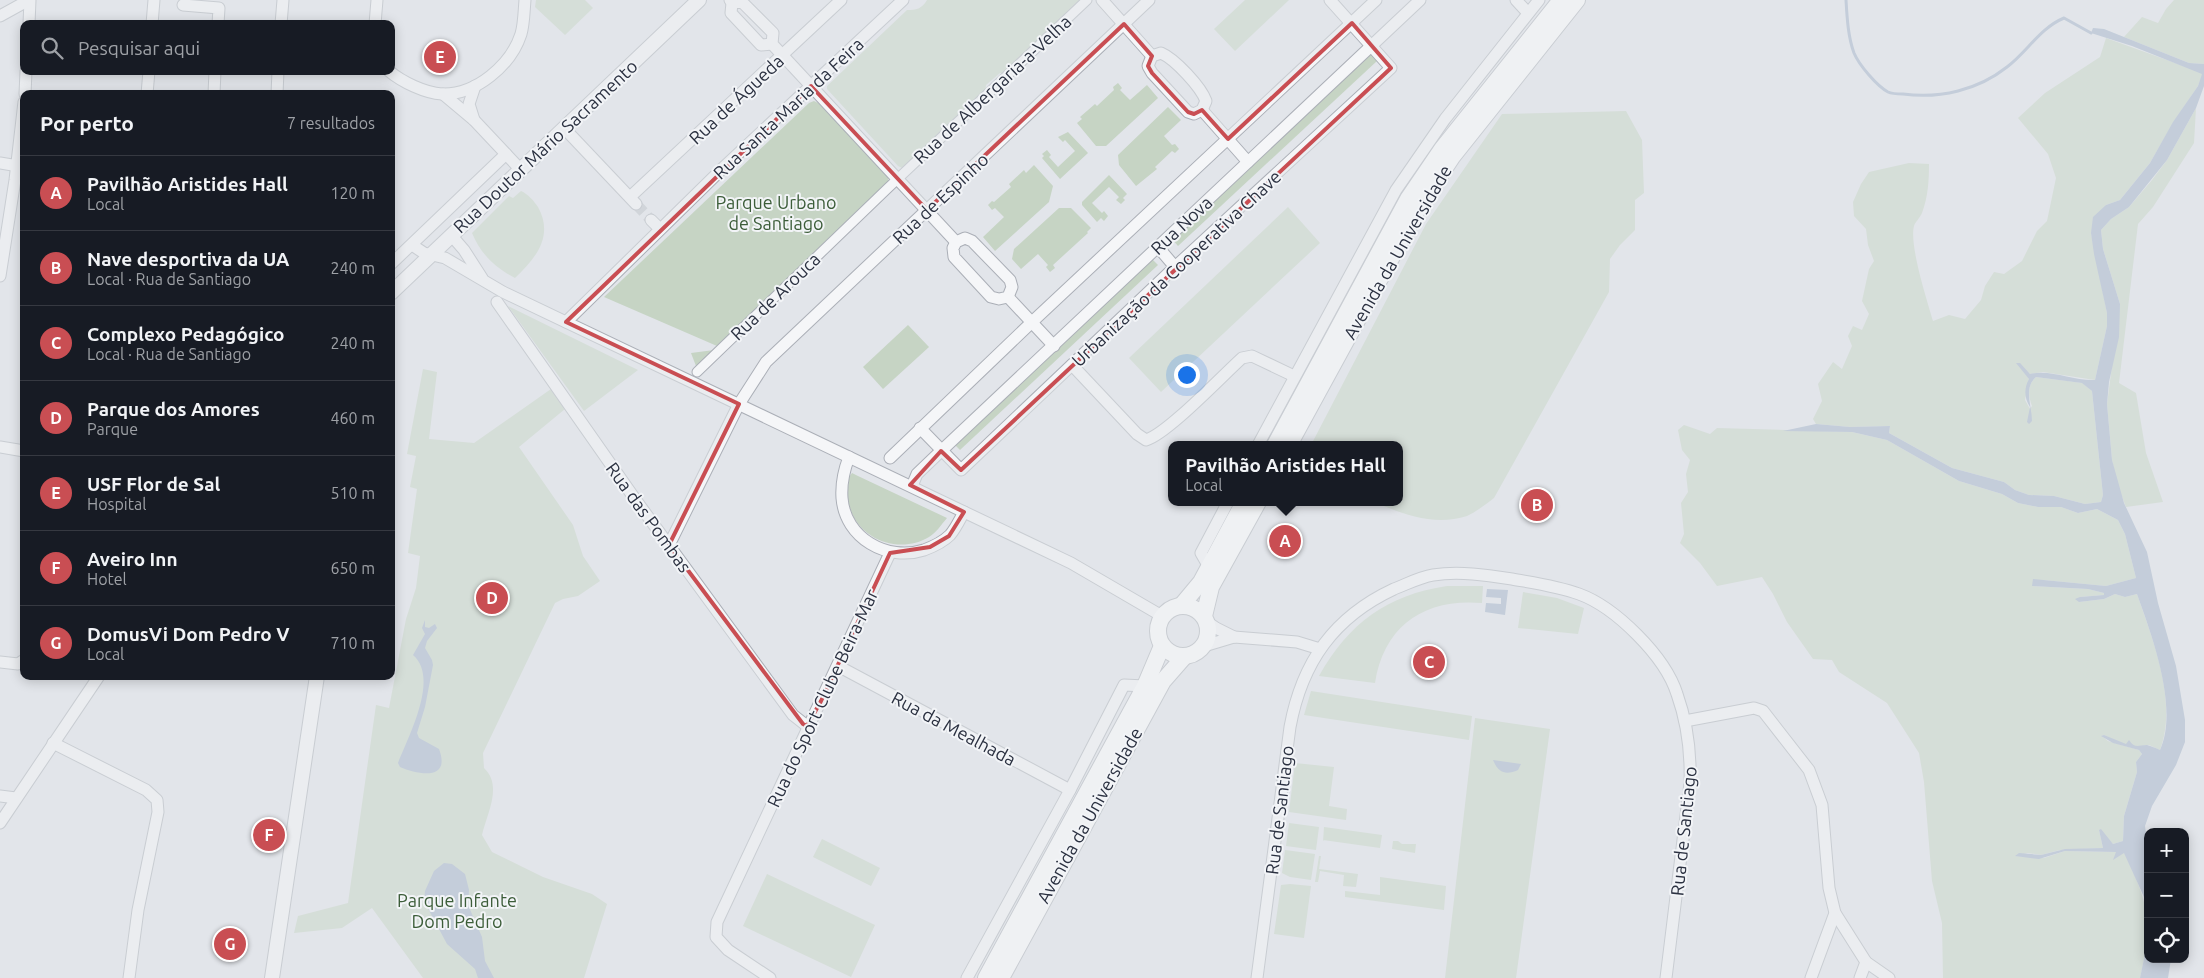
<!DOCTYPE html>
<html lang="pt">
<meta charset="utf-8">
<style>
body{margin:0;font-family:Ubuntu,sans-serif;background:#242831;color:#f1f3f6}
.controls{position:absolute;right:15px;bottom:15px;display:grid;overflow:hidden;border-radius:10px;box-shadow:0 2px 12px #0003}
.controls button{width:45px;height:45px;display:grid;place-items:center;padding:0;border:0;border-bottom:1px solid #363941;background:#171b24;color:#f1f3f6;font:25px sans-serif}
.you{position:absolute;left:1186px;top:374px;width:18px;height:18px;margin:-12px;border:4px solid #fff;border-radius:50%;background:#1a73e8;box-shadow:0 0 0 8px #1a73e833}
.badge{display:grid;place-items:center;width:32px;height:32px;border-radius:50%;background:#c94e53;color:#fff;font-size:16px;font-weight:700}
.pin{position:absolute;translate:-50% -50%;border:2px solid #fff;box-shadow:0 1px 5px #0006}
.popup{position:absolute;left:1168px;top:441px;width:235px;height:65px;box-sizing:border-box;display:grid;place-content:center;border-radius:10px;background:#171b24;filter:drop-shadow(0 1px 4px #0005);font-size:16px;white-space:nowrap;color:#9ea1a6}
.popup b{font-size:19px;color:#f1f3f6}
.popup::after{content:'';position:absolute;left:50%;top:100%;margin-left:-10px;border:10px solid transparent;border-top-color:#171b24}
.list{margin:0;padding:0;list-style:none}
h2{display:flex;justify-content:space-between;align-items:center;height:65px;margin:0;padding:0 20px;font-size:21px}
h2 small{font-size:16px;font-weight:400;color:#9ea1a6}
.list li{display:grid;grid-template-columns:32px 1fr auto;gap:15px;align-items:center;box-sizing:border-box;height:75px;padding:0 20px;border-top:1px solid #363941}
.list b{display:block;font-size:19px;white-space:nowrap}
.list p{margin:0;font-size:16px;white-space:nowrap;color:#9ea1a6}
.list em{font-size:16px;font-style:normal;color:#9ea1a6}
.icon{flex:none;width:28px;height:28px;fill:none;stroke:currentColor;stroke-width:2;stroke-linecap:round;stroke-linejoin:round}
.map{position:relative;flex:none;width:2204px;height:978px;overflow:hidden}
.search{position:absolute;background:#171b24;box-shadow:0 2px 12px #0003;left:20px;top:20px;width:375px;height:55px;display:flex;align-items:center;gap:12px;box-sizing:border-box;padding:0 18px;border-radius:10px;color:#9ea1a6;font-size:19px}
.panel{position:absolute;background:#171b24;box-shadow:0 2px 12px #0003;left:20px;top:90px;width:375px;height:590px;border-radius:10px}
.map>svg:first-child{display:block}
.green{fill:#c6d4c4}
.water{fill:#9fafc8}
.lines{fill:none;stroke-linecap:round;stroke-linejoin:round}
.stream{stroke:#9fafc8;stroke-width:3}
.minor-tunnel{stroke:#bdc1c8;stroke-width:11;stroke-dasharray:11 5.5;stroke-linecap:butt}
.pedestrian-casing{stroke:#abafb7;stroke-width:11}
.minor-casing{stroke:#abafb7;stroke-width:13}
.tertiary-casing{stroke:#abafb7;stroke-width:16}
.secondary-casing{stroke:#abafb7;stroke-width:18}
.pedestrian{stroke:#f5f6f8;stroke-width:9}
.minor{stroke:#f5f6f8;stroke-width:11}
.tertiary{stroke:#f5f6f8;stroke-width:14}
.secondary{stroke:#fff;stroke-width:16}
.marked{fill:none;stroke:#c94e53;stroke-width:4;stroke-linejoin:round}
.labels{text-anchor:middle;dominant-baseline:central;stroke-width:4;stroke-linejoin:round;paint-order:stroke}
.street-label{font-size:18px;fill:#2b3141;stroke:#f2f4f7}
.park-label{font-size:18px;fill:#3c5d39;stroke:#f2f4f7}
</style>
<div class="map">
<svg width="2204" height="978" viewBox="0 0 2204 978">
<rect width="100%" height="100%" fill="#e2e5ea"/>
<g class="green">
<path d="M 536,0 L 585,0 L 593,8 L 565,35 L 535,7 Z"/>
<path d="M 927,0 L 1083,0 L 1006,73 L 1000,73 L 986,85 L 985,93 L 907,166 L 902,168 L 898,166 L 827,89 L 827,86 L 907,10 C 916,10 922,9 927,0 Z"/>
<path d="M 1245,0 L 1289,0 L 1235,51 L 1214,29 Z"/>
<path d="M 2174,0 L 2204,0 L 2204,64 L 2189,63 L 2124,37 L 2142,17 L 2158,23 L 2166,9 Z"/>
<path d="M 2106,38 L 2203,73 L 2198,86 L 2173,123 L 2150,163 L 2120,200 L 2106,205 L 2091,233 L 2107,313 L 2107,326 L 2095,380 L 2043,372 L 2030,374 L 2025,370 L 2029,379 L 2025,400 L 2030,409 L 2032,406 C 2028,395 2027,385 2036,377 L 2083,383 L 2092,391 L 2103,495 L 2101,502 L 2085,504 L 2054,496 L 2029,495 L 2015,490 L 2004,482 L 1952,468 L 1889,433 L 1890,426 L 1850,427 L 1816,424 L 1813,419 L 1822,401 L 1818,384 L 1833,362 L 1842,369 L 1852,346 L 1848,336 L 1853,326 L 1862,330 L 1869,314 L 1862,301 L 1869,269 L 1874,261 L 1868,245 L 1866,229 L 1854,216 L 1853,202 L 1861,184 L 1869,172 L 1909,163 L 1929,164 C 1929,181 1928,197 1922,213 C 1920,218 1915,222 1914,226 C 1909,245 1927,300 1933,321 L 1949,315 L 1965,319 L 1981,300 L 1985,286 L 1994,272 L 2004,274 L 2022,261 L 2037,231 L 2047,221 L 2056,178 L 2048,154 L 2018,118 L 2045,93 L 2100,57 Z"/>
<path d="M 1371,54 L 1377,61 L 1178,246 L 1172,239 Z"/>
<path d="M 1118,83 L 1122,88 L 1120,90 L 1130,100 L 1147,85 L 1158,98 L 1106,146 L 1096,146 L 1077,123 L 1082,119 L 1080,117 L 1095,104 L 1097,106 L 1114,90 L 1113,87 Z"/>
<path d="M 814,101 L 818,103 L 888,176 L 888,184 L 717,346 L 604,297 L 809,103 Z"/>
<path d="M 1168,107 L 1181,120 L 1164,136 L 1172,145 L 1175,144 L 1179,149 L 1175,153 L 1172,151 L 1155,167 L 1157,169 L 1136,186 L 1119,165 L 1118,155 Z"/>
<path d="M 2196,108 L 2194,143 L 2153,207 L 2138,224 L 2119,383 L 2136,393 L 2146,453 L 2163,502 L 2126,507 L 2117,484 L 2112,460 L 2107,404 L 2120,304 L 2103,249 L 2101,230 L 2111,219 L 2129,207 L 2152,180 L 2167,160 Z"/>
<path d="M 1626,111 L 1642,140 L 1644,193 L 1635,200 L 1635,230 L 1620,245 L 1610,259 L 1609,292 L 1494,498 C 1486,504 1476,512 1467,516 C 1435,526 1404,515 1375,502 L 1399,502 L 1399,445 L 1311,445 L 1426,224 L 1502,114 Z"/>
<path d="M 1068,132 L 1088,153 L 1060,179 L 1042,158 L 1044,156 L 1042,154 L 1047,150 L 1051,155 L 1049,157 L 1058,167 L 1075,151 L 1065,140 L 1063,142 L 1058,137 Z"/>
<path d="M 1034,165 L 1053,186 L 1049,202 L 995,251 L 983,237 L 1004,217 L 995,208 L 992,210 L 988,205 L 992,201 L 994,202 L 1011,187 L 1009,184 L 1024,170 L 1026,173 Z"/>
<path d="M 1109,175 L 1127,194 L 1123,198 L 1125,200 L 1121,204 L 1116,200 L 1119,197 L 1109,187 L 1092,203 L 1102,213 L 1104,211 L 1108,216 L 1104,221 L 1101,218 L 1097,222 L 1082,205 L 1082,202 Z"/>
<path d="M 521,191 C 528,194 534,201 538,207 C 554,236 536,258 515,278 C 494,267 481,254 472,233 L 509,196 L 513,198 Z"/>
<path d="M 1288,207 L 1320,243 L 1161,392 L 1129,358 Z"/>
<path d="M 1059,208 L 1071,208 L 1091,228 L 1087,232 L 1088,233 L 1053,265 L 1055,268 L 1050,272 L 1046,267 L 1048,265 L 1038,254 L 1021,269 L 1012,259 L 1014,249 Z"/>
<path d="M 1151,258 L 1158,265 L 960,450 L 954,444 Z"/>
<path d="M 508,306 L 638,370 L 584,411 Z"/>
<path d="M 908,325 L 929,347 L 883,389 L 863,367 Z"/>
<path d="M 714,350 L 696,366 L 691,353 Z"/>
<path d="M 423,369 L 437,372 L 429,439 L 474,443 L 551,389 L 565,409 L 519,447 L 573,525 L 583,556 L 600,581 L 578,596 L 563,599 L 555,603 L 483,753 L 484,768 C 503,786 487,813 482,835 L 492,852 L 543,877 L 592,894 L 607,904 L 584,978 L 423,978 L 372,908 L 342,928 L 294,933 L 298,916 L 348,903 L 376,705 L 389,708 L 406,619 L 416,588 L 420,556 L 408,553 L 417,489 L 410,487 L 416,456 L 407,454 Z"/>
<path d="M 1684,425 L 1710,434 L 1717,428 L 1852,432 L 1887,440 L 1959,481 L 2002,494 L 2018,503 L 2038,507 L 2061,507 L 2078,513 L 2097,509 L 2118,520 L 2125,534 L 2136,578 L 2106,586 L 2043,580 L 2032,586 L 2088,589 L 2104,593 L 2104,595 L 2080,597 L 2079,602 L 2104,599 L 2115,594 L 2125,597 L 2137,594 C 2153,640 2178,702 2160,750 L 2149,745 L 2137,747 L 2120,743 L 2104,735 L 2102,736 L 2108,741 L 2139,750 L 2142,754 L 2136,762 L 2137,772 L 2124,816 L 2123,841 L 2113,844 L 2099,830 L 2103,848 L 2060,850 L 2041,855 L 2028,853 L 2016,856 L 2044,858 L 2065,851 L 2117,852 L 2114,859 L 2124,852 C 2149,904 2153,922 2140,978 L 1943,978 L 1942,923 L 1932,881 L 1924,782 L 1919,753 L 1887,703 L 1839,672 L 1832,660 L 1813,659 L 1787,622 L 1773,594 L 1762,577 L 1717,586 L 1700,563 L 1680,543 L 1684,534 L 1681,503 L 1688,492 L 1686,474 L 1690,460 L 1682,450 L 1678,430 Z"/>
<path d="M 852,473 L 858,476 L 947,518 C 941,525 936,533 929,537 C 901,554 862,541 851,511 C 846,500 848,489 849,477 Z"/>
<path d="M 1447,586 L 1483,586 L 1482,603 C 1425,598 1384,625 1375,683 L 1319,676 C 1349,623 1387,595 1447,586 Z"/>
<path d="M 1523,592 L 1557,598 L 1584,608 L 1578,634 L 1518,628 Z"/>
<path d="M 1311,691 L 1472,716 L 1469,740 L 1304,715 Z"/>
<path d="M 1475,718 L 1550,729 L 1516,978 L 1445,978 Z"/>
<path d="M 1295,763 L 1334,767 L 1329,806 L 1347,809 L 1346,820 L 1289,812 Z"/>
<path d="M 1289,823 L 1319,827 L 1316,850 L 1286,846 Z"/>
<path d="M 1324,827 L 1382,835 L 1380,848 L 1323,840 L 1323,842 Z"/>
<path d="M 822,839 L 880,868 L 871,886 L 813,857 Z"/>
<path d="M 1393,841 L 1398,841 L 1402,844 L 1416,844 L 1415,853 L 1392,849 Z"/>
<path d="M 1285,850 L 1315,854 L 1311,880 L 1290,877 L 1282,873 Z"/>
<path d="M 1319,856 L 1321,856 L 1319,869 L 1358,874 L 1356,887 L 1343,886 L 1344,875 L 1320,871 L 1318,882 L 1315,882 Z"/>
<path d="M 767,874 L 875,925 L 851,977 L 743,926 Z"/>
<path d="M 1380,877 L 1446,886 L 1444,910 L 1345,897 L 1345,891 L 1380,895 Z"/>
<path d="M 1290,884 L 1311,886 L 1304,938 L 1274,934 L 1281,885 Z"/>
</g>
<g class="water">
<path d="M 2093,28 L 2104,29 L 2189,63 L 2204,64 L 2204,86 L 2196,108 L 2167,160 L 2129,207 L 2111,219 L 2101,230 L 2103,249 L 2120,304 L 2119,337 L 2109,382 L 2107,404 L 2112,460 L 2124,503 L 2147,552 L 2158,603 L 2176,666 L 2185,720 L 2185,742 L 2176,765 L 2152,806 L 2145,826 L 2148,848 L 2148,914 L 2144,897 L 2124,853 L 2113,860 L 2116,852 L 2065,851 L 2039,859 L 2015,856 L 2019,853 L 2041,855 L 2065,849 L 2103,848 L 2099,830 L 2101,829 L 2113,844 L 2123,841 L 2124,816 L 2137,772 L 2136,762 L 2142,754 L 2139,750 L 2113,743 L 2101,736 L 2104,735 L 2126,744 L 2129,740 C 2135,749 2138,745 2147,745 C 2151,746 2156,748 2160,750 C 2179,708 2152,636 2137,594 L 2125,597 L 2115,594 L 2104,599 L 2079,602 L 2075,599 L 2080,597 L 2104,595 L 2104,593 L 2088,589 L 2032,586 L 2033,579 L 2106,586 L 2136,578 L 2125,534 L 2118,520 L 2097,509 L 2078,513 L 2061,507 L 2038,507 L 2018,503 L 2002,494 L 1959,481 L 1887,440 L 1852,432 L 1783,431 L 1816,424 L 1850,427 L 1890,426 L 1889,433 L 1952,468 L 2004,482 L 2015,490 L 2029,495 L 2054,496 L 2085,504 L 2101,502 L 2103,495 L 2092,391 L 2082,383 L 2036,377 C 2023,388 2032,406 2032,421 L 2029,424 L 2027,422 L 2030,407 C 2024,398 2024,388 2029,379 L 2016,363 L 2020,363 L 2030,374 C 2051,369 2073,381 2095,380 L 2107,326 L 2107,313 L 2094,254 L 2091,233 L 2093,217 L 2106,205 L 2120,200 L 2150,163 L 2173,122 L 2198,86 L 2202,74 L 2132,46 L 2091,33 Z"/>
<path d="M 1487,589 L 1508,590 L 1505,615 L 1485,612 L 1486,603 L 1501,604 L 1501,598 L 1486,597 Z"/>
<path d="M 425,620 L 425,627 L 429,628 L 435,624 L 437,628 L 427,641 L 425,648 L 432,660 L 433,665 L 425,707 L 417,733 L 419,738 L 439,749 C 451,781 419,775 400,767 L 398,763 C 408,737 440,678 413,655 L 425,634 L 422,628 Z"/>
<path d="M 1493,760 L 1521,764 L 1518,770 C 1505,776 1498,772 1493,760 Z"/>
<path d="M 444,863 L 452,864 L 465,874 L 469,890 L 468,905 L 482,937 L 485,961 L 494,978 L 478,978 L 475,969 L 447,944 L 424,901 L 425,891 L 434,871 Z"/>
<path d="M 2148,939 L 2148,959 L 2171,959 L 2168,978 L 2140,978 Z"/>
</g>
<g class="lines">
<path class="stream" d="M 1846,0 C 1847,17 1848,37 1854,53 C 1859,65 1877,86 1888,92 C 1892,94 1899,94 1903,94 C 1940,99 1978,90 2007,67 C 2027,52 2040,28 2064,18 L 2091,33"/>
<path class="minor-tunnel" d="M 636,204 L 651,220"/>
<defs>
<path id="pedestrian" d="M 697,372 L 888,188 L 1087,0"/>
<g id="minor">
<path d="M 730,0 L 732,3 L 731,13 L 761,45 L 772,44"/>
<path d="M 1102,0 L 1152,56"/>
<path d="M 1516,0 L 1528,13"/>
<path d="M 732,3 L 742,2 L 773,33 L 772,44 L 956,242"/>
<path d="M 183,5 L 219,8 L 218,24"/>
<path d="M 0,16 L 29,0"/>
<path d="M 29,24 L 30,0"/>
<path d="M 152,24 L 154,0"/>
<path d="M 281,24 L 283,0"/>
<path d="M 375,24 L 377,0"/>
<path d="M 1161,53 C 1175,59 1201,87 1206,101 L 1202,110 L 1194,114 L 1188,112 L 1152,73 L 1148,66 L 1152,56 Z"/>
<path d="M 389,71 C 402,82 425,93 442,94 C 476,95 511,65 521,34 C 524,24 524,11 525,0"/>
<path d="M 25,94 L 26,71"/>
<path d="M 147,94 L 149,71"/>
<path d="M 214,94 L 215,71"/>
<path d="M 277,94 L 278,71"/>
<path d="M 443,94 L 474,120 L 521,170"/>
<path d="M 1202,110 L 1248,162"/>
<path d="M 474,120 L 469,104 L 475,86"/>
<path d="M 564,128 L 636,204"/>
<path d="M 0,163 L 24,167"/>
<path d="M 630,197 L 841,0"/>
<path d="M 651,220 L 660,229"/>
<path d="M 451,235 L 464,250 L 482,278"/>
<path d="M 965,238 L 972,241 L 1010,280 L 1012,287 L 1008,297 L 999,299 L 991,297 L 954,257 L 953,248 L 956,242 Z"/>
<path d="M 412,245 L 424,253 L 445,258 L 503,292 L 1071,563 L 1162,616"/>
<path d="M 1158,247 L 1175,267"/>
<path d="M 391,264 L 506,154"/>
<path d="M 0,276 L 15,180 L 24,102"/>
<path d="M 1008,297 L 1054,346"/>
<path d="M 497,302 L 635,499 L 793,715 L 807,726"/>
<path d="M 566,322 L 725,166 L 903,0"/>
<path d="M 1072,365 L 1137,434 L 1146,440 C 1167,434 1222,376 1242,358 L 1252,356 L 1294,376"/>
<path d="M 920,428 L 961,470 L 1175,267 L 1391,68 L 1330,0"/>
<path d="M 1258,445 L 1396,190 L 1445,119 L 1539,0"/>
<path d="M 0,447 L 24,451"/>
<path d="M 849,457 C 844,470 841,484 842,498 C 845,538 887,562 924,550 C 932,547 944,541 950,535 C 956,528 960,519 964,512"/>
<path d="M 890,458 L 1032,322 L 1376,0"/>
<path d="M 912,486 L 917,474 L 941,451 L 1420,0"/>
<path d="M 669,545 L 739,404 L 766,362 L 1149,0"/>
<path d="M 1209,567 L 1201,553 L 1228,502"/>
<path d="M 1206,621 L 1216,628 L 1234,637"/>
<path d="M 1204,646 L 1234,637 L 1297,642 L 1320,649"/>
<path d="M 0,662 L 18,664 L 24,660"/>
<path d="M 838,666 L 1070,790"/>
<path d="M 1685,721 L 1754,708 L 1763,711 L 1809,770 L 1822,805 L 1829,888 L 1835,913 L 1811,978"/>
<path d="M 53,743 L 146,790 L 157,800 L 158,812 L 138,910 L 129,978"/>
<path d="M 0,796 L 16,798"/>
<path d="M 0,823 L 99,676"/>
<path d="M 1835,913 L 1866,962 L 1889,978"/>
<path d="M 770,978 L 728,950 L 716,937 L 717,922 L 890,553"/>
<path d="M 967,978 L 1070,790 L 1124,685 L 1145,686"/>
<path d="M 1257,978 L 1290,727 C 1302,662 1334,617 1394,589 C 1407,584 1420,577 1433,575 C 1459,571 1486,575 1512,579 C 1534,583 1557,586 1579,594 C 1615,607 1665,656 1677,694 C 1687,722 1691,752 1690,783 L 1666,978"/>
<path d="M 1860,978 L 1866,962"/>
</g>
<g id="tertiary">
<path d="M 391,293 L 699,0"/>
<path d="M 272,978 L 317,676"/>
</g>
<g id="secondary">
<path d="M 1275,445 L 1408,199 L 1442,149 L 1561,0"/>
<path d="M 1289,445 L 1419,207 L 1452,157 L 1577,0"/>
<circle cx="1183" cy="631" r="25"/>
<path d="M 1181,606 L 1201,582 L 1244,502"/>
<path d="M 1204,616 L 1211,587 L 1258,502"/>
<path d="M 986,978 L 1145,686 L 1162,646"/>
<path d="M 1001,978 L 1163,681 L 1184,657"/>
</g>
</defs>
<use href="#pedestrian" class="pedestrian-casing"/>
<use href="#minor" class="minor-casing"/>
<use href="#tertiary" class="tertiary-casing"/>
<use href="#secondary" class="secondary-casing"/>
<use href="#pedestrian" class="pedestrian"/>
<use href="#minor" class="minor"/>
<use href="#tertiary" class="tertiary"/>
<use href="#secondary" class="secondary"/>
</g>
<path d="M0 0H2204V978H0ZM 1352,23 L 1391,68 L 961,470 L 941,451 L 910,485 L 964,512 L 949,536 L 930,547 L 890,553 L 821,701 L 807,726 L 803,724 L 669,545 L 739,404 L 566,322 L 811,86 L 927,210 L 1124,24 L 1152,56 L 1148,66 L 1152,73 L 1188,112 L 1194,114 L 1202,110 L 1228,139 Z" fill="#e2e5ea" fill-opacity=".55" fill-rule="evenodd"/>
<path class="marked" d="M 1352,23 L 1391,68 L 961,470 L 941,451 L 910,485 L 964,512 L 949,536 L 930,547 L 890,553 L 821,701 L 807,726 L 803,724 L 669,545 L 739,404 L 566,322 L 811,86 L 927,210 L 1124,24 L 1152,56 L 1148,66 L 1152,73 L 1188,112 L 1194,114 L 1202,110 L 1228,139 Z"/>
<g class="labels">
<g class="street-label">
<text transform="translate(992 89) rotate(-43)">Rua de Albergaria-a-Velha</text>
<text transform="translate(736 99) rotate(-43)">Rua de Águeda</text>
<text transform="translate(788 108) rotate(-43)">Rua Santa Maria da Feira</text>
<text transform="translate(545 146) rotate(-43)">Rua Doutor Mário Sacramento</text>
<text transform="translate(940 198) rotate(-43)">Rua de Espinho</text>
<text transform="translate(1181 225) rotate(-43)">Rua Nova</text>
<text transform="translate(1397 252) rotate(-60)">Avenida da Universidade</text>
<text transform="translate(1176 268) rotate(-43)">Urbanização da Cooperativa Chave</text>
<text transform="translate(775 296) rotate(-44)">Rua de Arouca</text>
<text transform="translate(649 517) rotate(54)">Rua das Pombas</text>
<text transform="translate(822 698) rotate(-65)">Rua do Sport Clube Beira-Mar</text>
<text transform="translate(954 728) rotate(28)">Rua da Mealhada</text>
<text transform="translate(1279 810) rotate(-83)">Rua de Santiago</text>
<text transform="translate(1089 815) rotate(-61)">Avenida da Universidade</text>
<text transform="translate(1683 831) rotate(-84)">Rua de Santiago</text>
</g>
<g class="park-label">
<text x="776" y="202">Parque Urbano<tspan x="776" dy="21">de Santiago</tspan></text>
<text x="457" y="900">Parque Infante<tspan x="457" dy="21">Dom Pedro</tspan></text>
</g>
</g>
</svg>
<div class="controls">
<button>+</button>
<button>−</button>
<button><svg class="icon" aria-label="locate" viewBox="0 0 24 24"><circle cx="12" cy="12" r="6"/><path d="M12 2v4M12 18v4M2 12h4M18 12h4"/></svg></button>
</div>
<div class="you"></div>
<div class="pin badge" style="left:1285px;top:541px">A</div>
<div class="popup"><b>Pavilhão Aristides Hall</b>Local</div>
<div class="pin badge" style="left:1537px;top:505px">B</div>
<div class="pin badge" style="left:1429px;top:662px">C</div>
<div class="pin badge" style="left:492px;top:598px">D</div>
<div class="pin badge" style="left:440px;top:57px">E</div>
<div class="pin badge" style="left:269px;top:835px">F</div>
<div class="pin badge" style="left:230px;top:944px">G</div>
<div class="search"><svg class="icon" aria-label="search" viewBox="0 0 24 24"><circle cx="10" cy="10" r="6"/><path d="M15 15l6 6"/></svg>Pesquisar aqui</div>
<section class="panel">
<h2>Por perto<small>7 resultados</small></h2>
<ul class="list">
<li><span class="badge">A</span><div><b>Pavilhão Aristides Hall</b><p>Local</p></div><em>120 m</em></li>
<li><span class="badge">B</span><div><b>Nave desportiva da UA</b><p>Local · Rua de Santiago</p></div><em>240 m</em></li>
<li><span class="badge">C</span><div><b>Complexo Pedagógico</b><p>Local · Rua de Santiago</p></div><em>240 m</em></li>
<li><span class="badge">D</span><div><b>Parque dos Amores</b><p>Parque</p></div><em>460 m</em></li>
<li><span class="badge">E</span><div><b>USF Flor de Sal</b><p>Hospital</p></div><em>510 m</em></li>
<li><span class="badge">F</span><div><b>Aveiro Inn</b><p>Hotel</p></div><em>650 m</em></li>
<li><span class="badge">G</span><div><b>DomusVi Dom Pedro V</b><p>Local</p></div><em>710 m</em></li>
</ul>
</section>
</div>
